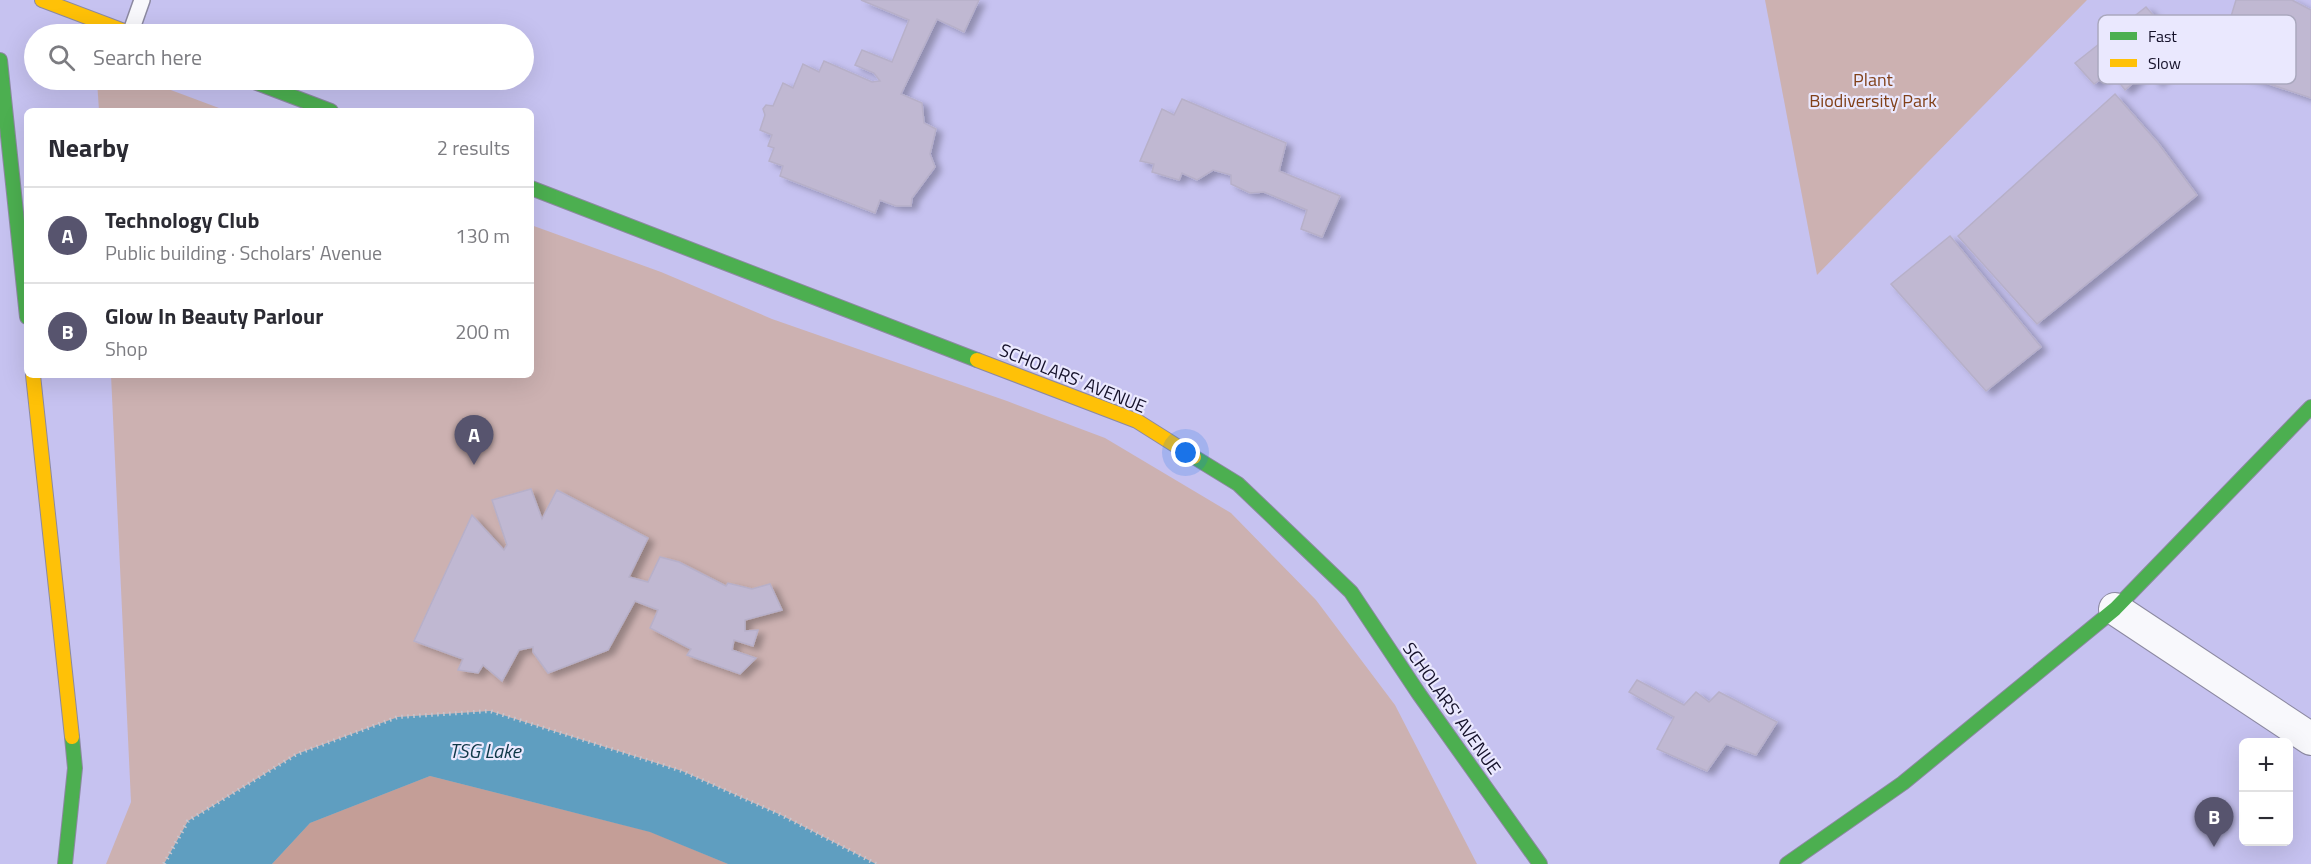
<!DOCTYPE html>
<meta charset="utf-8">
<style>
body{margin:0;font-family:"Titillium Web",sans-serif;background:#f7f7f7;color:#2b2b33}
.controls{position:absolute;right:18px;bottom:18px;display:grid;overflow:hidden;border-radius:9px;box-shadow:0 6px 24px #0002}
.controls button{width:54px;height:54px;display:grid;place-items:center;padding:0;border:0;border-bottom:2px solid #e1e1e2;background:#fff;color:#2b2b33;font:30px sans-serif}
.you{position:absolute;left:1186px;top:453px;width:21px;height:21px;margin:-15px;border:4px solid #fff;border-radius:50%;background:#1a73e8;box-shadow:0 0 0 9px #1a73e833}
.badge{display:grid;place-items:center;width:39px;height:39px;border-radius:50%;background:#57546e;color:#fff;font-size:20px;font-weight:700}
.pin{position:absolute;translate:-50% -50px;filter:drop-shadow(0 2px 3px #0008)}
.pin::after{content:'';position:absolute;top:32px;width:21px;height:18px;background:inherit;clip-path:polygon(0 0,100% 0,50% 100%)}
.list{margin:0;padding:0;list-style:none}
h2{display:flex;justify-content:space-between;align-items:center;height:78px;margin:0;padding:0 24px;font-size:26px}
h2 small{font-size:20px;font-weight:400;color:#7c7c81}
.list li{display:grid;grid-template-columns:39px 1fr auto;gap:18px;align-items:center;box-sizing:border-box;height:96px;padding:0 24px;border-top:2px solid #e1e1e2}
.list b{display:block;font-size:22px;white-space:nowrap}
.list p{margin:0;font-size:20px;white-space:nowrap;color:#7c7c81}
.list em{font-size:20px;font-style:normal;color:#7c7c81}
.icon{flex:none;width:33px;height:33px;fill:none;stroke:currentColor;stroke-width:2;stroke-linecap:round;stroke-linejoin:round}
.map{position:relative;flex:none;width:2311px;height:864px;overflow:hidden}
.search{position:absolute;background:#fff;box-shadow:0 6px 24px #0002;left:24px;top:24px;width:510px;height:66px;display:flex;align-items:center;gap:15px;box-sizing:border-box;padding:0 21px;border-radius:33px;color:#7c7c81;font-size:22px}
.panel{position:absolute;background:#fff;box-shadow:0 6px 24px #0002;left:24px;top:108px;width:510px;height:270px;border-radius:9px}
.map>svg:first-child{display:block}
.built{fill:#c6c2f0;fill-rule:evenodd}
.green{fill:#ccb1b1}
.forest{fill:#c49e97}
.water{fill:#5f9ec0}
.building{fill:#c0b8d2;stroke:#b7b0c9;stroke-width:1.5;filter:url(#shadow)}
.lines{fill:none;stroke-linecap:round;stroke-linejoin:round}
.lane-casing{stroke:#8c89a1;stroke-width:18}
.street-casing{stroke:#8c89a1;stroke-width:34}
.fast-casing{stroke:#8c89a1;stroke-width:16}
.slow-casing{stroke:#8c89a1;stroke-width:16}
.path{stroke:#c8c8d0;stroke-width:4;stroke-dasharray:1.5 4.5;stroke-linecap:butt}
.lane{stroke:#f8f8fc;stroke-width:15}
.street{stroke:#f8f8fc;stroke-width:32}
.fast{stroke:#4caf50;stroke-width:14}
.slow{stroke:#ffc107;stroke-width:14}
.labels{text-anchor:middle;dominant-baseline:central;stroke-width:4.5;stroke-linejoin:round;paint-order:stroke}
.park-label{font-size:18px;fill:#814019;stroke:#eae8fe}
.street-label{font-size:18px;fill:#15112a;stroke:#eae8fe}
.water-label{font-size:20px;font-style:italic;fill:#103848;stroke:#eae8fe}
.key{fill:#eae8fe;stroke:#aaa8be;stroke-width:1.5}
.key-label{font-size:16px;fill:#15112a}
</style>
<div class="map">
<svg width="2311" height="864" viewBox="0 0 2311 864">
<defs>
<filter id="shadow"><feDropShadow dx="6" dy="4" stdDeviation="3" flood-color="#0004"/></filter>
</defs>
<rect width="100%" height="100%" fill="#d2d0ed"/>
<path class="built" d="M 0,0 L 2311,0 L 2311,864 L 0,864 ZM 34,34 L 524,34 L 524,80 L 34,80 ZM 27,111 L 531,111 L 531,375 L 27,375 ZM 2244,742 L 2288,742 L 2288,842 L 2244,842 Z"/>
<g class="green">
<path d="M 1765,0 L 2087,0 L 1817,275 Z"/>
<path d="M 97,80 L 144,80 L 227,111 L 99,111 Z"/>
<path d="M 531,225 L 661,272 L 772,319 L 1007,401 L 1105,438 L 1231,513 L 1316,600 L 1395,705 L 1477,864 L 106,864 L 131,802 L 111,375 L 531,375 Z"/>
</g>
<path class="forest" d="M 430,776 L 651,832 L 728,864 L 272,864 L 310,823 Z"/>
<path class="water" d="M 490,711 L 682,771 L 781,815 L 876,864 L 728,864 L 650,832 L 430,776 L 310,823 L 272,864 L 164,864 L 188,821 L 297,754 L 398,717 Z"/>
<g class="building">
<path d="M 861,0 L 979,0 L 964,32 L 937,19 L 901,94 L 922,103 L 924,123 L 936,129 L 930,154 L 935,167 L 912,198 L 911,206 L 896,206 L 880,200 L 875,213 L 780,176 L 783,166 L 769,161 L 774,148 L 768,146 L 772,135 L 760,130 L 765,115 L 763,109 L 766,105 L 773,106 L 783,83 L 793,88 L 803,64 L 819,72 L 824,61 L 872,82 L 880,81 L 874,73 L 855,65 L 862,50 L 892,62 L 909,20 Z"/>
<path d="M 2236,0 L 2292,0 L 2311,10 L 2311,98 L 2216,66 Z"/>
<path d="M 2146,7 L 2190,57 L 2156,83 L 2148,70 L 2125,90 L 2111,72 L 2094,84 L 2075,63 Z"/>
<path d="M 2115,94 L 2158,143 L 2197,195 L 2037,324 L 1958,236 Z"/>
<path d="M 1182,99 L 1286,143 L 1279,171 L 1340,196 L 1322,237 L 1301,229 L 1307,210 L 1264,192 L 1250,193 L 1231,184 L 1231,175 L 1213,170 L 1197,180 L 1182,173 L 1179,180 L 1152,172 L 1154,164 L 1140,161 L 1162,109 L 1174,115 Z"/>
<path d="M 1950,236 L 2041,347 L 1986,391 L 1891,284 Z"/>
<path d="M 531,489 L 542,519 L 557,490 L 648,538 L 629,577 L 648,582 L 660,557 L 679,562 L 726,586 L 728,583 L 752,589 L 770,584 L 782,610 L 745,620 L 745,631 L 758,630 L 753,646 L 734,640 L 732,650 L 756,658 L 740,674 L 687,655 L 691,649 L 650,628 L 658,610 L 635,601 L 608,650 L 548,673 L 533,652 L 533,647 L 519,650 L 502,681 L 483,665 L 478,673 L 458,670 L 463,659 L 414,641 L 472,515 L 504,550 L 507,545 L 492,500 Z"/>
<path d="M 1637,680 L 1684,705 L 1696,692 L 1709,702 L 1719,692 L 1777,722 L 1756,755 L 1726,744 L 1707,771 L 1657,749 L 1674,717 L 1629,692 Z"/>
</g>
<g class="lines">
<defs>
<path id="lane" d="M 130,34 L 142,0"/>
<path id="street" d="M 2115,609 L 2311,739"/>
<g id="fast">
<path d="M 0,60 L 27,317"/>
<path d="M 249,80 L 331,111"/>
<path d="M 531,188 L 977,360"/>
<path d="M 1194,457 L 1238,484 L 1351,592 L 1419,694 L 1540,864"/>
<path d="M 65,864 L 75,768 L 72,737"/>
<path d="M 1787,864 L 1903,783 L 2115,609 L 2311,407"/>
</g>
<g id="slow">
<path d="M 42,0 L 132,34"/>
<path d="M 977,360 L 1137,421 L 1194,457"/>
<path d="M 33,375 L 72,737"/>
</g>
</defs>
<use href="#lane" class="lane-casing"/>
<use href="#street" class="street-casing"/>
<use href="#fast" class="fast-casing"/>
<use href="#slow" class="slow-casing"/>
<path class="path" d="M 164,864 L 188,821 L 297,754 L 398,717 L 490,711 L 682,771 L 781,815 L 876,864"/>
<use href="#lane" class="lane"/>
<use href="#street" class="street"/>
<use href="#fast" class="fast"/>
<use href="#slow" class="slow"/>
</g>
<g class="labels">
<g class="park-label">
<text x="1873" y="79">Plant<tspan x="1873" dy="21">Biodiversity Park</tspan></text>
</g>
<g class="street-label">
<text transform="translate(1073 378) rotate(22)">SCHOLARS' AVENUE</text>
<text transform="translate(1452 708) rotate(55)">SCHOLARS' AVENUE</text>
</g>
<g class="water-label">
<text x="485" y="750">TSG Lake</text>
</g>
</g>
<rect x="2098" y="15" width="198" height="69" rx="9" class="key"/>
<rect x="2110" y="32" width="27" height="8" fill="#4caf50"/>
<rect x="2110" y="59" width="27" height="8" fill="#ffc107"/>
<g class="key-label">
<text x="2148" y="42">Fast</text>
<text x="2148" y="69">Slow</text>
</g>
</svg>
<div class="controls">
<button>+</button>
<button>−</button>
</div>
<div class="you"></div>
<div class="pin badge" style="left:474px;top:465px">A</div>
<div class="pin badge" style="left:2214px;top:847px">B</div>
<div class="search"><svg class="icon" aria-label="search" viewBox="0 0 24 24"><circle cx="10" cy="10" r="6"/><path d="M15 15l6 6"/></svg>Search here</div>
<section class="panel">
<h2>Nearby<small>2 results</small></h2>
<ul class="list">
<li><span class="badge">A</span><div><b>Technology Club</b><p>Public building · Scholars' Avenue</p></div><em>130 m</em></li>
<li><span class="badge">B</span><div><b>Glow In Beauty Parlour</b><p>Shop</p></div><em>200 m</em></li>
</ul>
</section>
</div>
